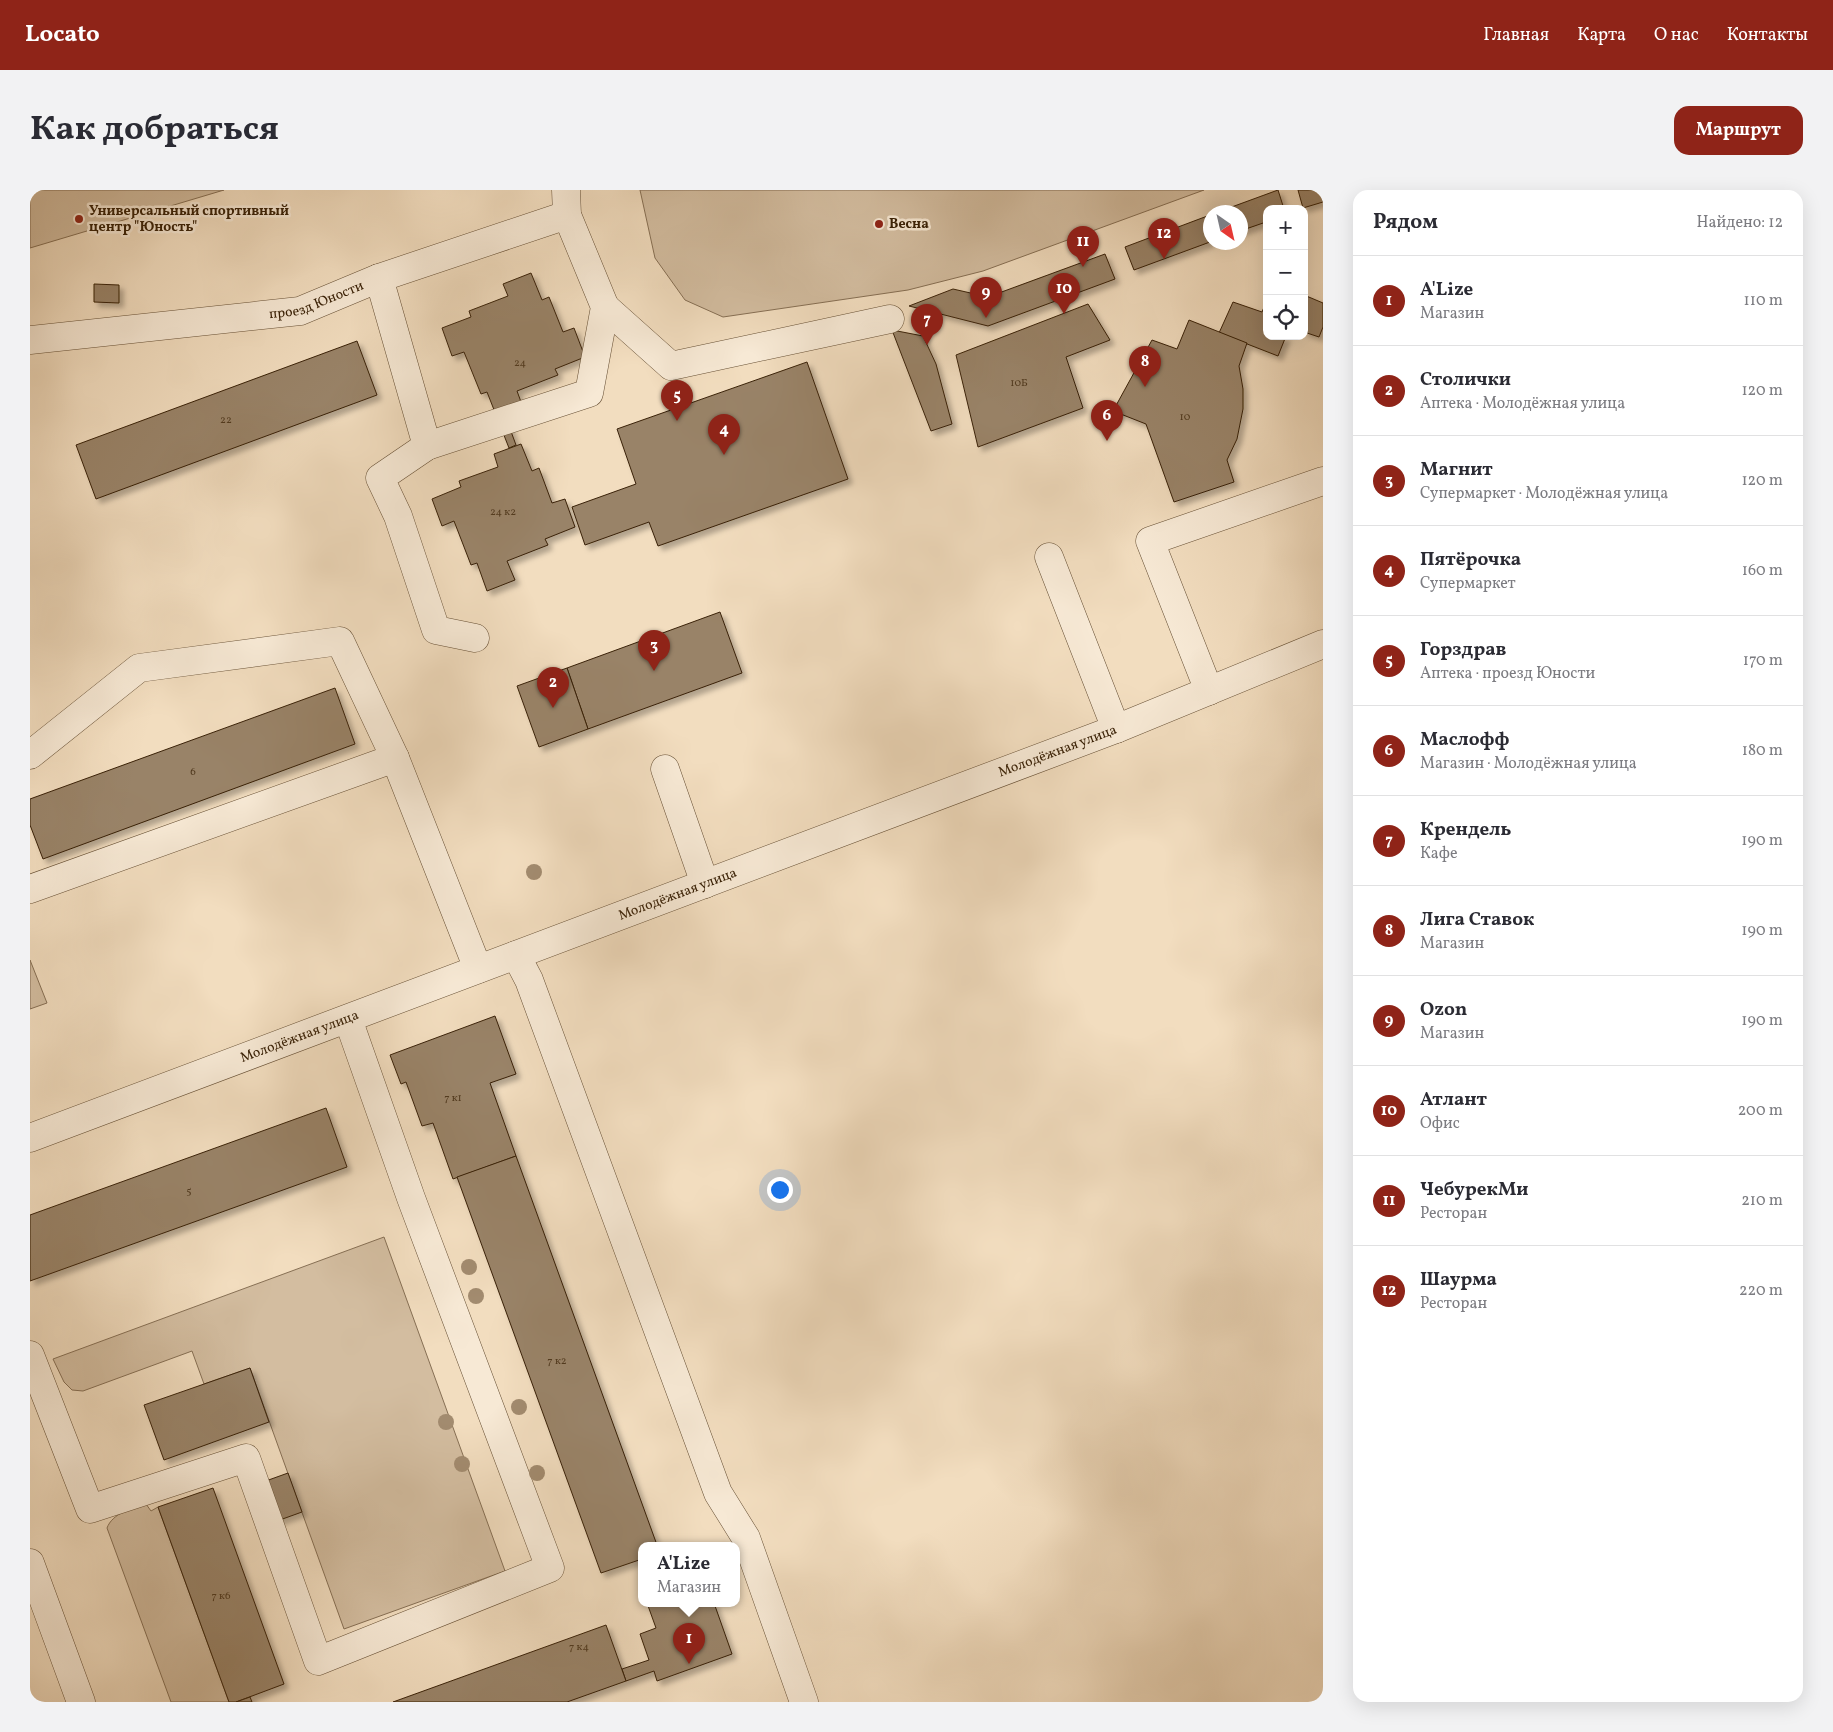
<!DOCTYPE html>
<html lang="ru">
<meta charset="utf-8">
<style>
body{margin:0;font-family:Vollkorn,serif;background:#f2f2f3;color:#2b2b33}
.controls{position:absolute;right:15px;top:15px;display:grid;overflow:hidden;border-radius:10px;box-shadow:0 5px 20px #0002}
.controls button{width:45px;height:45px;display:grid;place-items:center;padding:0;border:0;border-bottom:1px solid #e1e1e2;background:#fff;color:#2b2b33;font:25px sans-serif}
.compass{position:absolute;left:1173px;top:15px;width:45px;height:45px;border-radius:50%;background:#fff;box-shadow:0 5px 20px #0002;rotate:146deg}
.you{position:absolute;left:749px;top:999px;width:18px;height:18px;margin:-12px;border:4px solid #fff;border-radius:50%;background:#1a73e8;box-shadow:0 0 0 8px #1a73e833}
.badge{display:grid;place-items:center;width:32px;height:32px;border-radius:50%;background:#8f2418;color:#fff;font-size:16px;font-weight:700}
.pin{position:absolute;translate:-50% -41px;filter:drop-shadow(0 1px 2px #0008)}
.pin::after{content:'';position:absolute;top:26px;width:18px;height:15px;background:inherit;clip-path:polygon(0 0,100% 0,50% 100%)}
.popup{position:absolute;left:608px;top:1352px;width:102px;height:65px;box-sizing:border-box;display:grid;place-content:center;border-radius:10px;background:#fff;filter:drop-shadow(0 1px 4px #0005);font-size:16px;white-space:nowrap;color:#7c7c81}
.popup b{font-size:19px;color:#2b2b33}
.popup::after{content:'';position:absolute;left:50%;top:100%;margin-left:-10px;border:10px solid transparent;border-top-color:#fff}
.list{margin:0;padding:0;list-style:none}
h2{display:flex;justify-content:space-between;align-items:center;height:65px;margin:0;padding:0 20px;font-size:21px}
h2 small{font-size:16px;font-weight:400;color:#7c7c81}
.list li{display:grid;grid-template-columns:32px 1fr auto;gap:15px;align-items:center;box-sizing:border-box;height:90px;padding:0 20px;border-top:1px solid #e1e1e2}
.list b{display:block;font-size:19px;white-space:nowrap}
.list p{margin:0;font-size:16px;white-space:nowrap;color:#7c7c81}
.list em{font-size:16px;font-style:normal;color:#7c7c81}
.icon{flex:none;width:28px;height:28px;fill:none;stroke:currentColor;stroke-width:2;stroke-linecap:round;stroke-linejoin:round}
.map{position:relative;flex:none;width:1293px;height:1512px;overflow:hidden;border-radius:15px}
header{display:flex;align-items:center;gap:30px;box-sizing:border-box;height:70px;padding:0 25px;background:#8f2418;color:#fff}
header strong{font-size:24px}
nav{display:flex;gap:28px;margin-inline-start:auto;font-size:18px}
.intro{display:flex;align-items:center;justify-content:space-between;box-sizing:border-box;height:120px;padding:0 30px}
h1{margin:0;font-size:35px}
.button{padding:12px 22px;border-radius:15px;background:#8f2418;color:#fff;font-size:18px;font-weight:700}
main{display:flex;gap:30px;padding:0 30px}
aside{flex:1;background:#fff;border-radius:15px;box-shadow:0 5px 20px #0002}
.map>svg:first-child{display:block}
.green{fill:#d3bda0;stroke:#866f54}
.building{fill:#998367;stroke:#392107;filter:url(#shadow)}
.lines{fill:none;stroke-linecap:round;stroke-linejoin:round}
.minor-casing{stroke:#675035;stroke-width:29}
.minor{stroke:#f7e9d5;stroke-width:28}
.tree{fill:#a28b6f}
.poi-dot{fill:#8f2418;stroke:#f7e9d5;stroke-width:2}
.labels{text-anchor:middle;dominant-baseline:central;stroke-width:5;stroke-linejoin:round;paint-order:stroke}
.number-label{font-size:11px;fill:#513a1f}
.poi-label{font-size:14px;font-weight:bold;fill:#392107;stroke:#f7e9d5;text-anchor:start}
.street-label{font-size:14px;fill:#392107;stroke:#f7e9d5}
</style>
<header>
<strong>Locato</strong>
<nav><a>Главная</a><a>Карта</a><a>О нас</a><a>Контакты</a></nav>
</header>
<div class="intro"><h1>Как добраться</h1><a class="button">Маршрут</a></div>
<main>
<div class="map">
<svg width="1293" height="1512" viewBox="0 0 1293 1512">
<defs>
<filter id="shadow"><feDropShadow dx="4.5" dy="4.5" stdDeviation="2.5" flood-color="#0004"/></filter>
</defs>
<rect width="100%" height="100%" fill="#f2ddbf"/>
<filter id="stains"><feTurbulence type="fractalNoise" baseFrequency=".004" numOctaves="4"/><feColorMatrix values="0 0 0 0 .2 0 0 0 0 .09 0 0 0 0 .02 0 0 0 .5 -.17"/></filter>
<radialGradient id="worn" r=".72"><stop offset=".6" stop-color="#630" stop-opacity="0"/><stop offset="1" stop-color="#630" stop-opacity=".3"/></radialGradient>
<g class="green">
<path d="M 0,0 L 194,0 L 0,58 Z"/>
<path d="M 610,0 L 1174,0 L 953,81 L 878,100 L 693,127 L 655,110 L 625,68 Z"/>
<path d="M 0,770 L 17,813 L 0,819 Z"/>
<path d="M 354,1047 L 475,1381 L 314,1439 L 220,1178 L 174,1194 L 162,1161 L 53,1201 L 42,1200 L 34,1192 L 23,1169 Z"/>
<path d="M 116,1314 L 121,1321 L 128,1317 L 199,1512 L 141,1512 L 77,1338 C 82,1324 102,1317 116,1314 Z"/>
</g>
<g class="building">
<path d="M 1248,0 L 1254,19 L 1237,19 L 1236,32 L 1210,41 L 1210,22 L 1188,22 Z"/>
<path d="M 1268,0 L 1293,0 L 1293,12 L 1273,18 Z"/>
<path d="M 1180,25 L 1180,52 L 1104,80 L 1095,57 Z"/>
<path d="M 1075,64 L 1085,89 L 958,136 L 879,116 L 923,99 L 958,107 Z"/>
<path d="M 501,83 L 512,110 L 519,107 L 533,142 L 544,138 L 555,167 L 525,179 L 528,185 L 487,201 L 494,220 L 476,228 L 486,255 L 479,258 L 457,202 L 451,204 L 434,162 L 422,166 L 412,138 L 441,127 L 439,121 L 478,106 L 473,94 Z"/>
<path d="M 64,94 L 89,95 L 89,113 L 64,112 Z"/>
<path d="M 1274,105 L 1293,113 L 1293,137 L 1289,147 L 1274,142 Z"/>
<path d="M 1237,110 L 1237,146 L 1256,146 L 1248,166 L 1189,143 L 1203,112 L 1232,122 Z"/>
<path d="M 1058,114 L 1080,150 L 1036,167 L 1053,218 L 948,257 L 926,165 Z"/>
<path d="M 1159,130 L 1217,153 L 1209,176 L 1213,199 L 1213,219 L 1207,249 L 1197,270 L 1204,292 L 1144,312 L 1116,234 L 1083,221 L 1122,150 L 1147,159 Z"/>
<path d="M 862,140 L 893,146 L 906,174 L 922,234 L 901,241 Z"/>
<path d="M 327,151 L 347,205 L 66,309 L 46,255 Z"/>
<path d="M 777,172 L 818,289 L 628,356 L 619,332 L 555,355 L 542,317 L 606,294 L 587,239 Z"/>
<path d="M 491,254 L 502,281 L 509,278 L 522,313 L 535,309 L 545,337 L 515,349 L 518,355 L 477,371 L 485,390 L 457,401 L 447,373 L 441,375 L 424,331 L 412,336 L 402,309 L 431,297 L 429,291 L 468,277 L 464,264 Z"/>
<path d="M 690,422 L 712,483 L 558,539 L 537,478 Z"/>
<path d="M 537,478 L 558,539 L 509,557 L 487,496 Z"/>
<path d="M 305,498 L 325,554 L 13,669 L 0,635 L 0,609 Z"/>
<path d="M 465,826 L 486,884 L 460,893 L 486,966 L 423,989 L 403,933 L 392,936 L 376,892 L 371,894 L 360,865 Z"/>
<path d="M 296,918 L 317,977 L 0,1091 L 0,1025 Z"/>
<path d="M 486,966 L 627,1355 L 612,1355 L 612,1369 L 571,1383 L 427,987 Z"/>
<path d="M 220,1178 L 239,1232 L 134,1270 L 114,1215 Z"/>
<path d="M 258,1283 L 272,1322 L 247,1331 L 233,1292 Z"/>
<path d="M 183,1298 L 254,1494 L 206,1512 L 199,1512 L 128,1317 Z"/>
<path d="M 617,1413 L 684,1413 L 702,1464 L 627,1491 L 624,1481 L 596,1491 L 592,1479 L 619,1470 L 610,1444 L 626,1438 Z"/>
<path d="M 576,1435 L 596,1491 L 537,1512 L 363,1512 Z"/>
<path d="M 220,1507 L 222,1512 L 206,1512 Z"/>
</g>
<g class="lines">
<defs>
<g id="minor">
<path d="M 349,88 L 397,256"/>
<path d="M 575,117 L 641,176 L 860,129"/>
<path id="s1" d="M 0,150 L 270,121 L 349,88 L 537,25"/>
<path d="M 1019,367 L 1086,539"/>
<path d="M 445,448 L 406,440 L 368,326 L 350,288 L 397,256 L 559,203 L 575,117 L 537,25 L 536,0"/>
<path d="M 1179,501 L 1120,351 L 1293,291"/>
<path d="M 0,565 L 109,478 L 310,451 L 365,568 L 448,779"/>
<path d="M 635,579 L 675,694"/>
<path d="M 0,699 L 365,568"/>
<path d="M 486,765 L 499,790 L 688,1303 L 716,1348 L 774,1512"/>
<path id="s2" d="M 0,948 L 1086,539 L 1293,454"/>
<path d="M 0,1165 L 60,1319 L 216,1268 L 288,1471 L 520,1378 L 381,1008 L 318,829"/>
<path d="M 0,1373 L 51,1512"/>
</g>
</defs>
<use href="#minor" class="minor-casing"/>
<use href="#minor" class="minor"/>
</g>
<g class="tree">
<circle cx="504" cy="682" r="8"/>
<circle cx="439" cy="1077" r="8"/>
<circle cx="446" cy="1106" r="8"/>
<circle cx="489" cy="1217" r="8"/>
<circle cx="416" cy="1232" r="8"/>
<circle cx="432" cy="1274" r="8"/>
<circle cx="507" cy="1283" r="8"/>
</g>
<g class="poi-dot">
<circle cx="49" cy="29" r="5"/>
<circle cx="849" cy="34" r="5"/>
</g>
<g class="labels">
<g class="number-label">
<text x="490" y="173">24</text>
<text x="989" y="193">10Б</text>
<text x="1155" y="227">10</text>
<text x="196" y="230">22</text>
<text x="473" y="322">24 к2</text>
<text x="163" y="582">6</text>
<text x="423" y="908">7 к1</text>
<text x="159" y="1001">5</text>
<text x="527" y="1171">7 к2</text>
<text x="191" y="1406">7 к6</text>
<text x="549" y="1457">7 к4</text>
</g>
<g class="poi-label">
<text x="59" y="21">Универсальный спортивный<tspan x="59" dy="16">центр "Юность"</tspan></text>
<text x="859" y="34">Весна</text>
</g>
<g class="street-label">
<text stroke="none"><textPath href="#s1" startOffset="290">проезд Юности</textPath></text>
<text stroke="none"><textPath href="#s2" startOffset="1098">Молодёжная улица</textPath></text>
<text stroke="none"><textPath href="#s2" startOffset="692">Молодёжная улица</textPath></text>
<text stroke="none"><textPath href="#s2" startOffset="288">Молодёжная улица</textPath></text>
</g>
</g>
<rect width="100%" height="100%" filter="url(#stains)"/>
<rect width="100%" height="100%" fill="url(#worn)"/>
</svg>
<div class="controls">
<button>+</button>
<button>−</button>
<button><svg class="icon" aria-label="locate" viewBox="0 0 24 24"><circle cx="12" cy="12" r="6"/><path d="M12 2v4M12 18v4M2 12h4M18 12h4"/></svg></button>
</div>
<svg class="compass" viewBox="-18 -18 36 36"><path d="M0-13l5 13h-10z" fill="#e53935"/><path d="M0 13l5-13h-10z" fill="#7c7c81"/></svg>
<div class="you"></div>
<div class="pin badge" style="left:659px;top:1474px">1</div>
<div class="popup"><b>A'Lize</b>Магазин</div>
<div class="pin badge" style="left:523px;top:518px">2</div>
<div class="pin badge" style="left:624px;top:481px">3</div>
<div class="pin badge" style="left:694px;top:265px">4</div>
<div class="pin badge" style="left:647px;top:231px">5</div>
<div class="pin badge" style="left:1077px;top:251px">6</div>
<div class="pin badge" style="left:897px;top:155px">7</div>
<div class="pin badge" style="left:1115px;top:197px">8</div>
<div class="pin badge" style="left:956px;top:128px">9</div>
<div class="pin badge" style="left:1034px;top:124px">10</div>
<div class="pin badge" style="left:1053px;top:77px">11</div>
<div class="pin badge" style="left:1134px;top:69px">12</div>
</div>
<aside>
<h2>Рядом<small>Найдено: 12</small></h2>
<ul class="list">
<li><span class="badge">1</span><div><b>A'Lize</b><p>Магазин</p></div><em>110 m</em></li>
<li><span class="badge">2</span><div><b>Столички</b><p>Аптека · Молодёжная улица</p></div><em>120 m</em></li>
<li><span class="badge">3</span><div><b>Магнит</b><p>Супермаркет · Молодёжная улица</p></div><em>120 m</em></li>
<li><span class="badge">4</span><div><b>Пятёрочка</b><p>Супермаркет</p></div><em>160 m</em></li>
<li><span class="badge">5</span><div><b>Горздрав</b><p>Аптека · проезд Юности</p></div><em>170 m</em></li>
<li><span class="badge">6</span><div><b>Маслофф</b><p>Магазин · Молодёжная улица</p></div><em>180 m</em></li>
<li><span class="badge">7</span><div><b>Крендель</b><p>Кафе</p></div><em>190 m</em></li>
<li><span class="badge">8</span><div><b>Лига Ставок</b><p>Магазин</p></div><em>190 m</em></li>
<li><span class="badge">9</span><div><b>Ozon</b><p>Магазин</p></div><em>190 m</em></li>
<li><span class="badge">10</span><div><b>Атлант</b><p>Офис</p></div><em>200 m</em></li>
<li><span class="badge">11</span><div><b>ЧебурекМи</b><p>Ресторан</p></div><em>210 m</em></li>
<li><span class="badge">12</span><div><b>Шаурма</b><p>Ресторан</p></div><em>220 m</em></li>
</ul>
</aside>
</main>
